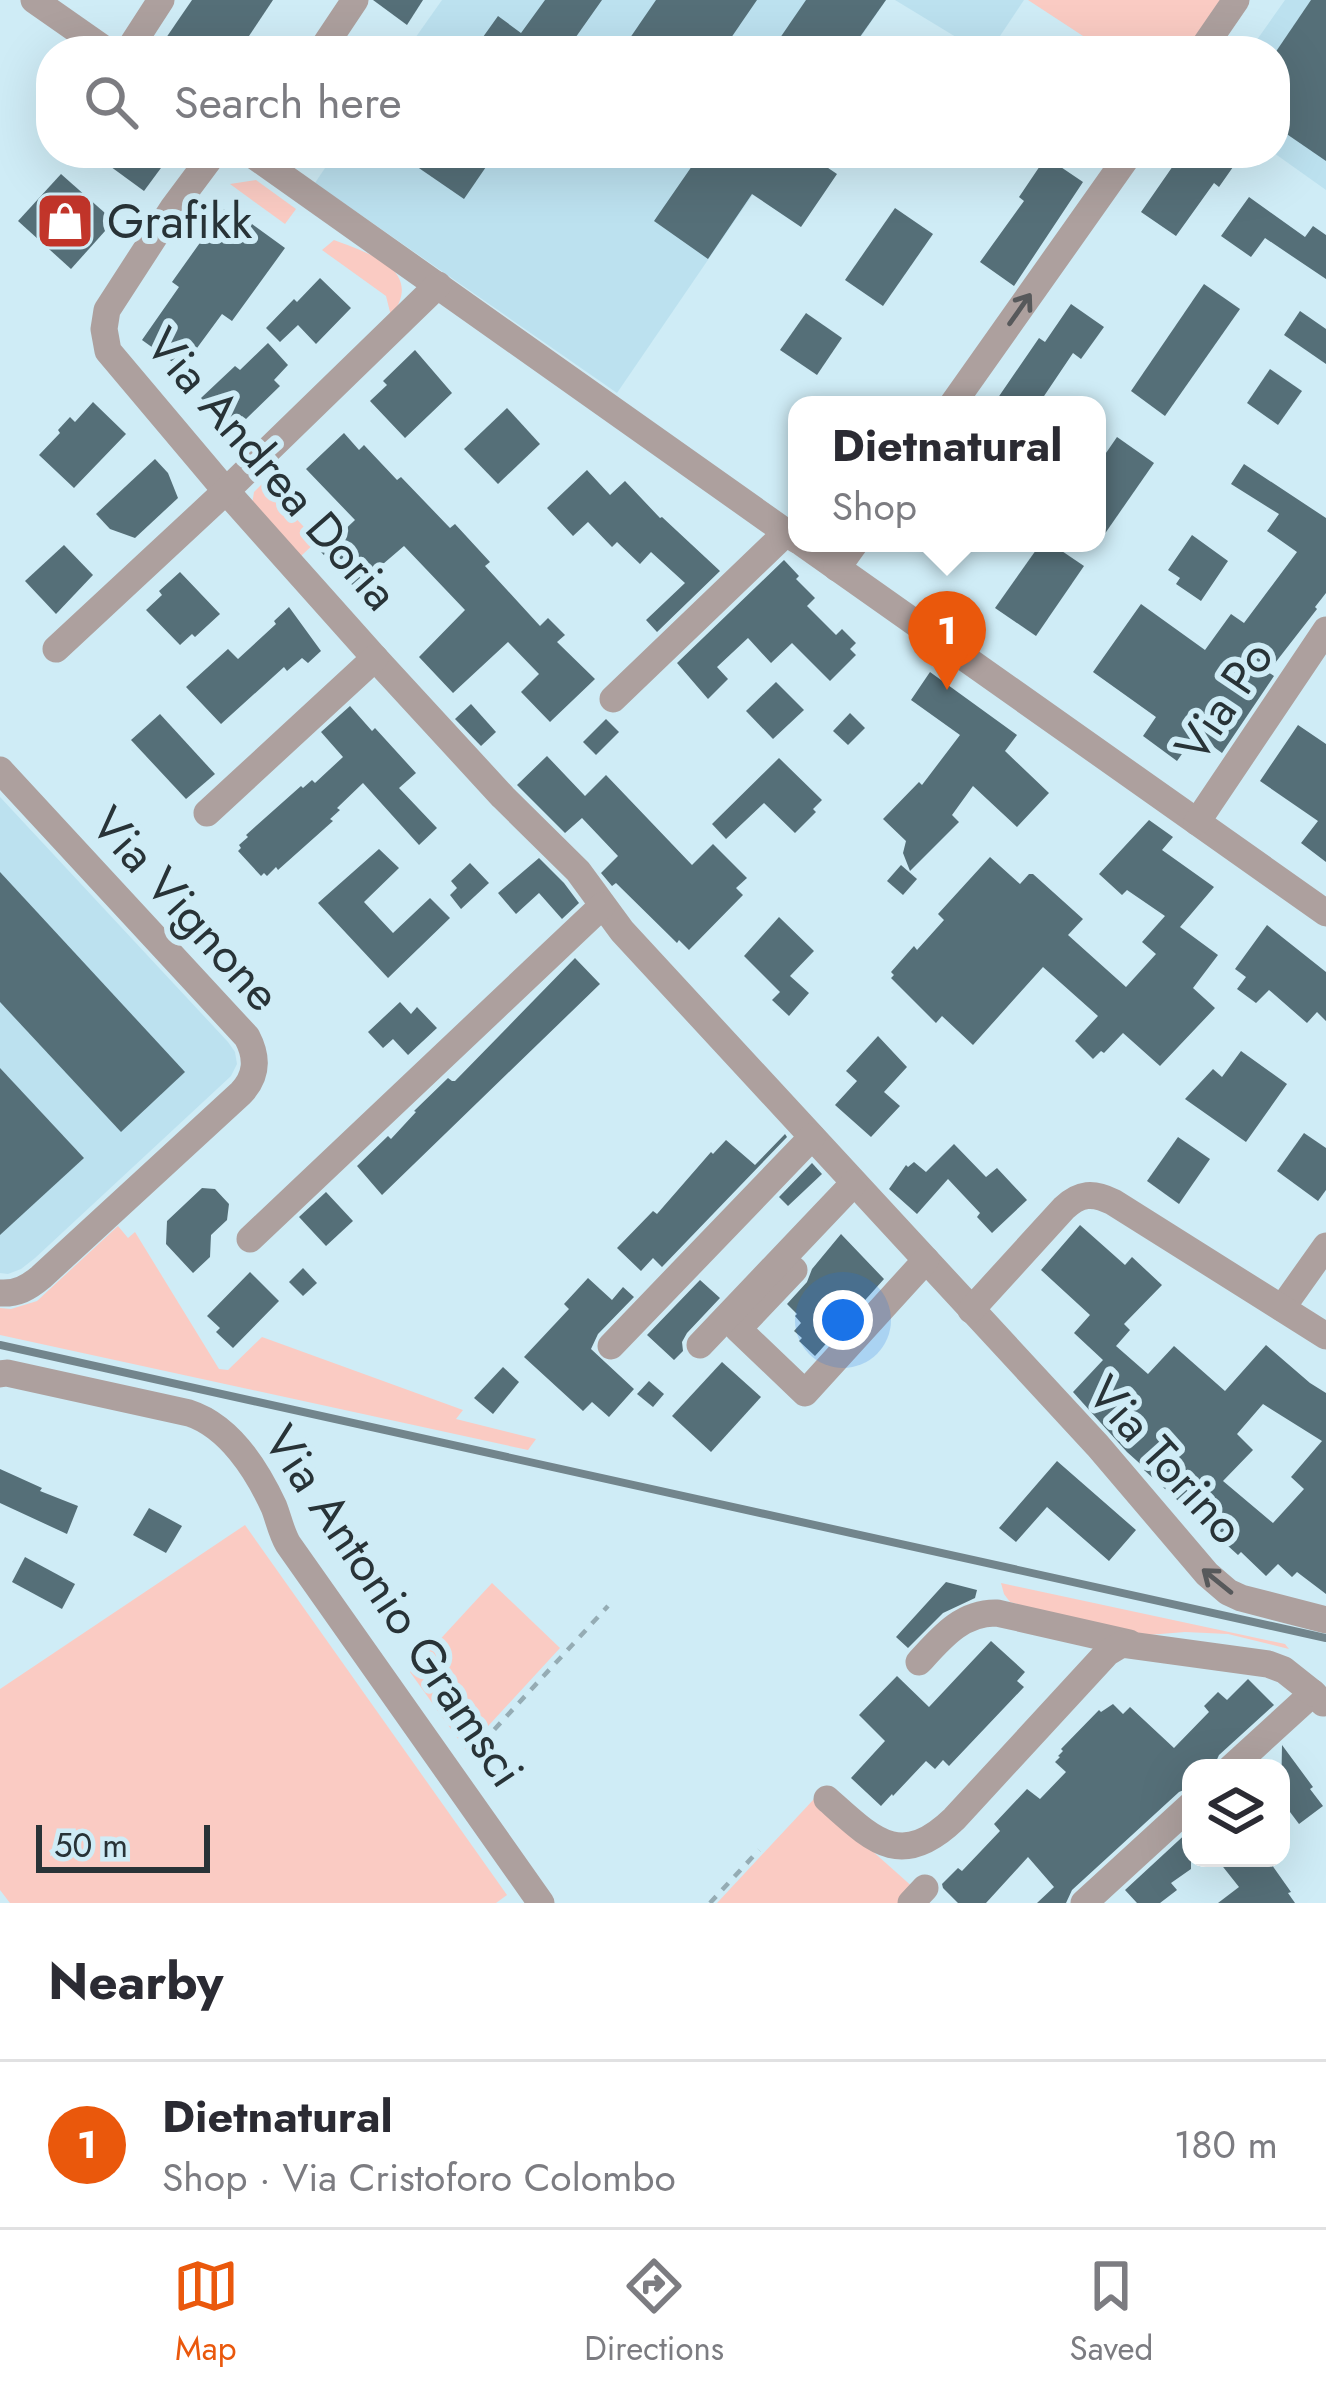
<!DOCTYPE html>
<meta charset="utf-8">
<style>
body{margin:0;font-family:Jost,sans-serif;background:#f2f2f3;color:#2b2b33}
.controls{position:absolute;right:36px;bottom:36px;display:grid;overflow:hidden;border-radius:24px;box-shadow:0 12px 48px #0002}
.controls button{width:108px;height:108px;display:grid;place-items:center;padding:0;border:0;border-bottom:3px solid #e1e1e2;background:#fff;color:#2b2b33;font:60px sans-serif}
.scale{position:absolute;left:36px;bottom:30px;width:174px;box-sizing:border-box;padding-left:12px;border:6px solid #283337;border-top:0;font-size:33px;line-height:42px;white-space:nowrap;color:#283337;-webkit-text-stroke:9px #cfecf6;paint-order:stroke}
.you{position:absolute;left:843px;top:1320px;width:42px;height:42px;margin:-30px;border:9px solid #fff;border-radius:50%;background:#1a73e8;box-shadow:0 0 0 18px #1a73e833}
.badge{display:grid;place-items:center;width:78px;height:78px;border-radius:50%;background:#ea580c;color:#fff;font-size:39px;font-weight:700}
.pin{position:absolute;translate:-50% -99px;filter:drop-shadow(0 3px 6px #0008)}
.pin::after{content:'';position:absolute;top:63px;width:42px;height:36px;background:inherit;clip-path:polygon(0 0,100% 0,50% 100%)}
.popup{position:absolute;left:788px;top:396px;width:318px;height:156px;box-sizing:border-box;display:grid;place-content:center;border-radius:24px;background:#fff;filter:drop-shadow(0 3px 9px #0005);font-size:39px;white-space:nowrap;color:#7c7c81}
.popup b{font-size:45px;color:#2b2b33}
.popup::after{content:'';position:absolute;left:50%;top:100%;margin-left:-24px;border:24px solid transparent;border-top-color:#fff}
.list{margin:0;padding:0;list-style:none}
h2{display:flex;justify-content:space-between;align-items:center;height:156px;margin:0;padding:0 48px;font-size:51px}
h2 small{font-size:39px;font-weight:400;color:#7c7c81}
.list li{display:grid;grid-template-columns:78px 1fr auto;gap:36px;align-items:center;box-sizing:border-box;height:168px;padding:0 48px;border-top:3px solid #e1e1e2}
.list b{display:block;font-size:45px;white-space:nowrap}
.list p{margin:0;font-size:39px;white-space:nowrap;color:#7c7c81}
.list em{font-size:39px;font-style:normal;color:#7c7c81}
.icon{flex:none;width:66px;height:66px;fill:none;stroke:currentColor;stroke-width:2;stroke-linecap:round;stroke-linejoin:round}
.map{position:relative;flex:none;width:1326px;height:1903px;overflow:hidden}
.search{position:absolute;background:#fff;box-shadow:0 12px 48px #0002;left:36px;right:36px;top:36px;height:132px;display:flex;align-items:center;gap:30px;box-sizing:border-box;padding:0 42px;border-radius:48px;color:#7c7c81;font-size:45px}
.sheet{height:324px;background:#fff}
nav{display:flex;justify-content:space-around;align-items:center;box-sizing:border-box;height:168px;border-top:3px solid #e1e1e2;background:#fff;font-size:33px;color:#7c7c81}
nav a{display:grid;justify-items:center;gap:6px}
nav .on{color:#ea580c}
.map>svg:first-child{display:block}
.built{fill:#bce1ef}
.green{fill:#facbc3}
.building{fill:#556f78;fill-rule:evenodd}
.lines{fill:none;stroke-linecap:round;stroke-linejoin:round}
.path{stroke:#95acb4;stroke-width:4.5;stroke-dasharray:9 9;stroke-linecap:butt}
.minor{stroke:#ada09e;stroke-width:27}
.rail{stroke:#72858c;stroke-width:8}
.oneway{stroke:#57595b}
.labels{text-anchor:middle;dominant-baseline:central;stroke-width:12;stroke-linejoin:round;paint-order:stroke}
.poi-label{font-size:48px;fill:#283337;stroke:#cfecf6;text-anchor:start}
.street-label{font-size:48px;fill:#283337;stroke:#cfecf6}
</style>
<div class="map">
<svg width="1326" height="1903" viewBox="0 0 1326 1903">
<rect width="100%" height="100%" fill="#cfecf6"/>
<g class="built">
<path d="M 442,0 L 886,0 L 851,51 L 406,51 Z"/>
<path d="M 895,0 L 1024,0 L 990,51 L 979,51 Z"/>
<path d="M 1285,0 L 1326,0 L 1326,190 L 1274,153 L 1275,51 L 1249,51 Z"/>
<path d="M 335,153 L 781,153 L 617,393 L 315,183 Z"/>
<path d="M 0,797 L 228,1042 L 235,1052 L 237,1064 L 231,1076 L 35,1258 L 21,1269 L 8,1274 L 0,1273 Z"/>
</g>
<g class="green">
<path d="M 1028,0 L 1220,0 L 1186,51 L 1106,51 Z"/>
<path d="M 256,180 L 296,209 L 285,224 L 230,184 Z"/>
<path d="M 334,240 C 368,253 426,270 391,316 L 386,296 L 322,250 Z"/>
<path d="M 263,483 L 317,541 L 301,556 L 252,504 L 254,492 Z"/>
<path d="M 118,1226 L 128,1238 L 135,1232 L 219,1369 L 228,1370 L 262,1337 L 463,1410 L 456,1419 L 536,1439 L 528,1450 L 0,1335 L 0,1308 L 11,1309 L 37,1301 Z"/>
<path d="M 245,1525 L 507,1895 L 496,1903 L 10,1903 L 0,1890 L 0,1689 Z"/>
<path d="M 492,1583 L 560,1648 L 466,1750 L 410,1672 Z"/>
<path d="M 1001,1583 L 1285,1644 L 1289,1649 L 1228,1634 L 1185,1632 L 1148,1635 L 1093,1625 L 1010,1602 L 1004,1594 Z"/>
<path d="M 814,1799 L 915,1889 L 902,1903 L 717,1903 Z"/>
</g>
<g class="building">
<path d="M 192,0 L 273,0 L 239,51 L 157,51 Z"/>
<path d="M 373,0 L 423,0 L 407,25 Z"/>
<path d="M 545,0 L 602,0 L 566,51 L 473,51 L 498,16 L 521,33 Z"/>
<path d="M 656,0 L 757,0 L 722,51 L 621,51 Z"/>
<path d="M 806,0 L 886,0 L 850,51 L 771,51 Z"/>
<path d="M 1311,0 L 1326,0 L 1326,161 L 1275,126 L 1275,53 Z"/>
<path d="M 92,153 L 172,153 L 144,191 Z"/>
<path d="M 397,153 L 472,153 L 488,164 L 464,199 Z"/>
<path d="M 701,153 L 806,153 L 837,174 L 801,227 L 752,194 L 708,259 L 654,221 Z"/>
<path d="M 1182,153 L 1213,153 L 1233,167 L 1219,187 L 1214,183 L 1176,236 L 1141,212 Z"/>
<path d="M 1046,157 L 1083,182 L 1014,286 L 980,262 L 1024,201 L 1019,197 Z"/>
<path d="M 61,174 L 114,221 L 71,269 L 18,221 Z"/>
<path d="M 1249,197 L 1305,237 L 1313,226 L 1326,235 L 1326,279 L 1265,238 L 1251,257 L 1221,236 Z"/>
<path d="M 895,208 L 933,234 L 883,306 L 845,280 Z"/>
<path d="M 224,209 L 250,228 L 252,224 L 285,248 L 232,321 L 222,314 L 186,363 L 178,357 L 174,363 L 142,340 L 179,287 L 172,282 Z"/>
<path d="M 320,278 L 351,308 L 316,344 L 298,325 L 280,342 L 266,328 L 294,299 L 297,302 Z"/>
<path d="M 1204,284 L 1240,309 L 1165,416 L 1131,391 Z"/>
<path d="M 1071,304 L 1104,327 L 1081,359 L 1073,353 L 1038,405 L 993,405 L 1039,338 L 1045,342 Z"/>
<path d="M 1300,311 L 1326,329 L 1326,364 L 1284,335 Z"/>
<path d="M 806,313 L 842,338 L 817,375 L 780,350 Z"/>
<path d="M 268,343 L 288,365 L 274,380 L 280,386 L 246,419 L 242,416 L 229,428 L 201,398 L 235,366 L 240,370 Z"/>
<path d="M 415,350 L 452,393 L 405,438 L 370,401 L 387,385 L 383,381 Z"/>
<path d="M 1270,369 L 1302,391 L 1278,425 L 1247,403 Z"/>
<path d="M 93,402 L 126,434 L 74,488 L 39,455 L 60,433 L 58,430 L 70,417 L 75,422 Z"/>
<path d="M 507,408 L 540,444 L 498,484 L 464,449 Z"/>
<path d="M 344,433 L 359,450 L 364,445 L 397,480 L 401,477 L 450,528 L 455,524 L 490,562 L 485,566 L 540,626 L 548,618 L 565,635 L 557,642 L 595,679 L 550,722 L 521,692 L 539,674 L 508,642 L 453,693 L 419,657 L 465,610 L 404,546 L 355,588 L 321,552 L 355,520 L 306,469 Z"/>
<path d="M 1117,437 L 1154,463 L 1097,545 L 1097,466 Z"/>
<path d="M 155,459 L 168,473 L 178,498 L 135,538 L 110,529 L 96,514 Z"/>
<path d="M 1244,464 L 1326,518 L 1326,593 L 1315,607 L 1317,609 L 1268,672 L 1274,676 L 1222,753 L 1196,734 L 1177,761 L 1143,736 L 1156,717 L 1093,672 L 1141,604 L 1205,650 L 1231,614 L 1244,623 L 1297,552 L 1267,531 L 1279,514 L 1231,484 Z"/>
<path d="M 587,470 L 610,495 L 625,481 L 660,518 L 662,517 L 720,571 L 657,632 L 646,620 L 685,583 L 651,552 L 640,564 L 617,542 L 612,547 L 588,522 L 573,536 L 547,508 Z"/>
<path d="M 1192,535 L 1228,561 L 1201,601 L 1176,584 L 1180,578 L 1168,570 Z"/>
<path d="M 1041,543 L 1050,543 L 1084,566 L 1036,636 L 995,608 Z"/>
<path d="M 64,545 L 93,575 L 56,614 L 25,581 Z"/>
<path d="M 784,560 L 799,576 L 796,579 L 815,598 L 807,606 L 836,635 L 842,629 L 856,643 L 850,649 L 856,655 L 830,681 L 792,643 L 771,663 L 748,638 L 717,667 L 728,679 L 708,699 L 677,663 Z"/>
<path d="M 180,572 L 220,614 L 195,637 L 192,634 L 180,645 L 146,610 L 162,595 L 159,591 Z"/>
<path d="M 289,607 L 321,651 L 308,663 L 302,658 L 287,671 L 284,667 L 221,724 L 186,687 L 228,649 L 238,659 L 276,624 L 274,621 Z"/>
<path d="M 930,672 L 1017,735 L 1005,751 L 1049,793 L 1017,827 L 973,786 L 952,815 L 959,822 L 910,871 L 903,853 L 906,841 L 883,819 L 919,782 L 922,785 L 960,735 L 911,700 Z"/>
<path d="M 776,682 L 804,710 L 773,739 L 746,711 Z"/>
<path d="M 471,704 L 496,732 L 481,746 L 455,719 Z"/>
<path d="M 350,706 L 372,731 L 375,728 L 416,773 L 399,788 L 437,828 L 419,845 L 363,783 L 337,808 L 340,810 L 330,819 L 333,821 L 278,870 L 276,867 L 267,876 L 264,873 L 261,876 L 238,851 L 241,848 L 239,845 L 248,837 L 246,835 L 301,786 L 303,788 L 312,780 L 315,783 L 343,757 L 321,732 Z"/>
<path d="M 850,713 L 865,728 L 848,745 L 833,731 Z"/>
<path d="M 160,714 L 215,774 L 186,799 L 131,740 Z"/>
<path d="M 606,719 L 619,732 L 596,755 L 583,742 Z"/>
<path d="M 1298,725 L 1326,744 L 1326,862 L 1301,843 L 1318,821 L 1260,781 Z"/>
<path d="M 547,756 L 585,796 L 606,775 L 692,865 L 713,844 L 747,878 L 736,888 L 743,895 L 689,950 L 679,940 L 677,943 L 616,883 L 612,886 L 601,873 L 618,856 L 582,818 L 565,833 L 517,785 Z"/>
<path d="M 779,758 L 822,800 L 813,809 L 816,812 L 795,833 L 764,803 L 726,839 L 712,824 Z"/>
<path d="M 1149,820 L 1173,837 L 1162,850 L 1214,887 L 1180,927 L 1218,955 L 1193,988 L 1215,1008 L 1160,1066 L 1123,1033 L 1104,1053 L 1101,1051 L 1093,1059 L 1075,1041 L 1098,1016 L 1043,967 L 973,1045 L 942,1016 L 936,1023 L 891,978 L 894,975 L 891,972 L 914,946 L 917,950 L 944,920 L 938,914 L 990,857 L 1020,884 L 1029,874 L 1033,874 L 1083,919 L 1068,935 L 1126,987 L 1156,954 L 1142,942 L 1165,916 L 1127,890 L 1122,895 L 1099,874 Z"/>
<path d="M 379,849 L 399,868 L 364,902 L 393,933 L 430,898 L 450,918 L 388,978 L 318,903 Z"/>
<path d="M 539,858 L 564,883 L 579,903 L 562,919 L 539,893 L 516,914 L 498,893 Z"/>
<path d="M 470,863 L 489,883 L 461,909 L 450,895 L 457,888 L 451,881 Z"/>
<path d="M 901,865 L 917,879 L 903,895 L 887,881 Z"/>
<path d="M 0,872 L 185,1072 L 121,1132 L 0,1002 Z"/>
<path d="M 779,917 L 814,951 L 790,976 L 809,993 L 789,1016 L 772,1000 L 780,992 L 744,956 Z"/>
<path d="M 1267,925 L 1326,972 L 1326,1021 L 1317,1012 L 1307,1023 L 1269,990 L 1256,1003 L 1237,989 L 1246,977 L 1235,969 Z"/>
<path d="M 575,958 L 600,984 L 382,1195 L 357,1166 L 388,1136 L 391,1139 L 416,1112 L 414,1111 L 448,1078 L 452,1081 L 455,1081 Z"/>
<path d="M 400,1002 L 411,1014 L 417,1007 L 437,1028 L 408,1055 L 393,1039 L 383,1048 L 368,1032 Z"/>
<path d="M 878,1036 L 907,1067 L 884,1092 L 900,1106 L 871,1137 L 835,1105 L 857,1081 L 846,1071 Z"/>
<path d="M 1241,1051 L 1287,1084 L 1246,1142 L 1185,1099 L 1213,1069 L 1222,1077 Z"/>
<path d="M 0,1068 L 84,1158 L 0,1235 Z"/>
<path d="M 1304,1133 L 1326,1148 L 1326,1190 L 1318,1201 L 1277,1171 Z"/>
<path d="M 785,1134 L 787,1137 L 662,1267 L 653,1258 L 641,1271 L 617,1248 L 653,1211 L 657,1214 L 711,1152 L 713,1154 L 726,1140 L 755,1165 Z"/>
<path d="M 1178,1137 L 1210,1159 L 1179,1204 L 1147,1181 Z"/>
<path d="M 954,1144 L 986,1177 L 997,1168 L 1027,1200 L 992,1233 L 977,1217 L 980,1213 L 948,1179 L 917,1214 L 889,1189 L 906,1165 L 908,1167 L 914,1162 L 926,1172 Z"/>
<path d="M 812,1163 L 822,1174 L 788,1206 L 779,1197 Z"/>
<path d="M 202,1188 L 215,1189 L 229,1204 L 227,1220 L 211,1235 L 210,1257 L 193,1273 L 166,1244 L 167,1221 Z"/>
<path d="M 326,1192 L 353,1221 L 326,1246 L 299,1217 Z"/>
<path d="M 1080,1225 L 1125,1265 L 1132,1257 L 1162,1285 L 1124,1324 L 1130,1330 L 1116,1346 L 1148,1374 L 1174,1346 L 1225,1391 L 1266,1345 L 1310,1383 L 1326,1393 L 1326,1594 L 1297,1572 L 1292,1577 L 1278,1564 L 1266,1576 L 1241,1552 L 1238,1555 L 1144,1470 L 1146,1469 L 1127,1452 L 1073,1392 L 1103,1360 L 1074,1333 L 1090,1315 L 1041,1270 ZM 1263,1404 L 1322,1441 L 1291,1477 L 1304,1489 L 1273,1523 L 1223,1481 L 1253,1450 L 1237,1434 Z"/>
<path d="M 841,1234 L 884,1279 L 815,1356 L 799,1341 L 802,1338 L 794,1331 L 801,1323 L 795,1316 L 797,1314 L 787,1304 L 807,1282 L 812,1269 Z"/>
<path d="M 303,1268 L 317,1283 L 303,1296 L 289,1282 Z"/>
<path d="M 250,1272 L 279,1301 L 233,1348 L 216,1332 L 220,1328 L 207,1316 Z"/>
<path d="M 588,1278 L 612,1300 L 623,1287 L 634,1297 L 598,1334 L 591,1349 L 634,1389 L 609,1417 L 592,1402 L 583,1411 L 524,1357 L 569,1309 L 564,1304 Z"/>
<path d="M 700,1280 L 720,1298 L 687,1333 L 682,1342 L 683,1351 L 674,1360 L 647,1335 Z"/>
<path d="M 722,1362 L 761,1397 L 711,1452 L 672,1416 Z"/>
<path d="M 503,1367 L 519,1382 L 493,1414 L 474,1398 Z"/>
<path d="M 649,1381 L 664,1394 L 653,1407 L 637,1394 Z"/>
<path d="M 1057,1461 L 1136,1530 L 1109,1561 L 1047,1507 L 1016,1542 L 999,1528 Z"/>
<path d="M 0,1469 L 42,1488 L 40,1491 L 78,1506 L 67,1534 L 0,1503 Z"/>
<path d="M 149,1508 L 182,1526 L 166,1553 L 133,1535 Z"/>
<path d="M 25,1557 L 75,1584 L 62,1609 L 12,1582 Z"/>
<path d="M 946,1582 L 977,1590 L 975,1598 L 943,1613 L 908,1648 L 896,1637 Z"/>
<path d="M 991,1641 L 1025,1672 L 1017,1681 L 1024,1687 L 949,1766 L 943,1760 L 935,1769 L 926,1761 L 893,1796 L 892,1794 L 881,1806 L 851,1778 L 885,1741 L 859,1715 L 897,1676 L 929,1707 Z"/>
<path d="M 1248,1679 L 1274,1705 L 1219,1755 L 1213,1768 L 1191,1768 L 1191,1787 L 1179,1792 L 1072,1890 L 1066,1903 L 1037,1903 L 1054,1887 L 1028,1857 L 986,1903 L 958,1903 L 943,1888 L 942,1884 L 958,1868 L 962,1871 L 1000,1831 L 994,1824 L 1027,1789 L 1040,1799 L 1066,1772 L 1055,1762 L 1060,1757 L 1058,1756 L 1063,1751 L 1061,1749 L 1099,1710 L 1101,1712 L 1113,1704 L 1123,1714 L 1130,1707 L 1174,1748 L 1209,1712 L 1204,1706 L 1218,1692 L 1227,1700 Z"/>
<path d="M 1282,1745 L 1313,1787 L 1310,1789 L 1323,1806 L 1299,1824 L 1281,1800 Z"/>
<path d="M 1191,1829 L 1191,1869 L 1171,1883 L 1177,1890 L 1160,1903 L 1137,1903 L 1125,1890 Z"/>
<path d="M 1216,1858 L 1267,1858 L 1291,1892 L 1288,1893 L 1295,1903 L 1218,1903 L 1239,1887 Z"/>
</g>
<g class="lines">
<g class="path">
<path d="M 470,1756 L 608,1606"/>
<path d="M 710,1903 L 759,1850"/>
</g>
<g class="minor">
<path d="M 34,0 L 107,51"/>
<path d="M 128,51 L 161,0"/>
<path d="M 321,51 L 355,0"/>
<path d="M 1201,51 L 1236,0"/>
<path d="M 214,153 L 173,208 L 107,310 L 104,329 L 108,351 L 226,491 L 375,658 L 503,797 L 578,871 L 622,931 L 1098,1446 L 1207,1574 L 1228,1592 L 1241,1598 L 1326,1620"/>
<path d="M 250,153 L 797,540"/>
<path d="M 952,405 L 1130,153"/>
<path d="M 802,543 L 1326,913"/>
<path d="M 837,568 L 855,543"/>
<path d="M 56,649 L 226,491 L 438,285"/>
<path d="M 613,699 L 787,532"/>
<path d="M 0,770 L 247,1037 C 258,1058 257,1076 241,1093 L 41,1277 C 28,1288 17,1294 0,1293"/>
<path d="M 207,813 L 375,658"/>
<path d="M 1197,822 L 1326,630"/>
<path d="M 250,1239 L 602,906"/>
<path d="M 794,1270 L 738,1329 L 805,1393 L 926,1260"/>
<path d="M 1282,1308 L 1326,1246"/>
<path d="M 971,1310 L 1064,1208 C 1080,1193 1093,1192 1113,1202 L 1326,1336"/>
<path d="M 700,1345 L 854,1183"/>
<path d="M 611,1346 L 812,1137"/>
<path d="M 0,1374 L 7,1373 L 189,1413 C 229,1426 257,1470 274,1507 C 279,1520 281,1532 288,1544 L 541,1903"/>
<path d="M 919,1662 C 941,1638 962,1612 997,1613 L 1129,1643"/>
<path d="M 1231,1768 L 1313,1693 L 1323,1703"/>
<path d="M 827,1799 C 872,1839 900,1871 954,1819 L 1107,1653 L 1122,1644 L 1268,1664 L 1284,1670 L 1313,1693"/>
<path d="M 911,1903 L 925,1888"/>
<path d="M 1084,1903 L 1191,1805"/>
</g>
<path class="rail" d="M 0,1345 L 1326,1638"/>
</g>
<defs><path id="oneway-shaft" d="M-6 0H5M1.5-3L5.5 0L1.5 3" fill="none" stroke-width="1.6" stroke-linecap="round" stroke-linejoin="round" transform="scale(3)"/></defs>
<g class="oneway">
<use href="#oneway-shaft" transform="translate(1020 309) rotate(-55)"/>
<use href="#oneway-shaft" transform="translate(1217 1581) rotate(-141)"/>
</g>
<defs>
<symbol id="shop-square" viewBox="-11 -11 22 22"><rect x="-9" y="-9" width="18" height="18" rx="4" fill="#c2352a" stroke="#cfecf6"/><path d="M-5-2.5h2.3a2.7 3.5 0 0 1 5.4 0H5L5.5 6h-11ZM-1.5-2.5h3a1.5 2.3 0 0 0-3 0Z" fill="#fff"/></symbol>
</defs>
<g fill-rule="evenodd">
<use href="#shop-square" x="32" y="188" width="66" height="66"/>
</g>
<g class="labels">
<g class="poi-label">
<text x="107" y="221">Grafikk</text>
</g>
<g class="street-label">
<text transform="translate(272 469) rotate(49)">Via Andrea Doria</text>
<text transform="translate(1224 701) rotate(-56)">Via Po</text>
<text transform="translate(186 909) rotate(48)">Via Vignone</text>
<text transform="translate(1166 1460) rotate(48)">Via Torino</text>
<text transform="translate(394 1606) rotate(56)">Via Antonio Gramsci</text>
</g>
</g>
</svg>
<div class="controls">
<button><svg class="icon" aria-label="layers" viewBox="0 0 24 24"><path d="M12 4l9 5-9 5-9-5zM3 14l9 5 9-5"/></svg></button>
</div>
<div class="scale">50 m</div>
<div class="you"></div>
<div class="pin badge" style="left:947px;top:690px">1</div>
<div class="popup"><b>Dietnatural</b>Shop</div>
<div class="search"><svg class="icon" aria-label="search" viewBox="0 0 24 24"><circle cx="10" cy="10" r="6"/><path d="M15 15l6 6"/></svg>Search here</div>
</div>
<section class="sheet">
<h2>Nearby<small></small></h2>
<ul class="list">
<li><span class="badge">1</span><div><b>Dietnatural</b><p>Shop · Via Cristoforo Colombo</p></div><em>180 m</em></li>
</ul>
</section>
<nav>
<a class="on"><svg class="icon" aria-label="map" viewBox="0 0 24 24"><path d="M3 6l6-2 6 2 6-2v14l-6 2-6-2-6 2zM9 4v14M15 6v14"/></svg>Map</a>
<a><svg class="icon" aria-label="directions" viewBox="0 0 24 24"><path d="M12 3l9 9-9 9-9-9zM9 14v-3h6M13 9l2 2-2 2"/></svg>Directions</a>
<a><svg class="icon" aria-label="saved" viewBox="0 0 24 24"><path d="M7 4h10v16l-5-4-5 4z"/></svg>Saved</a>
</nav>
